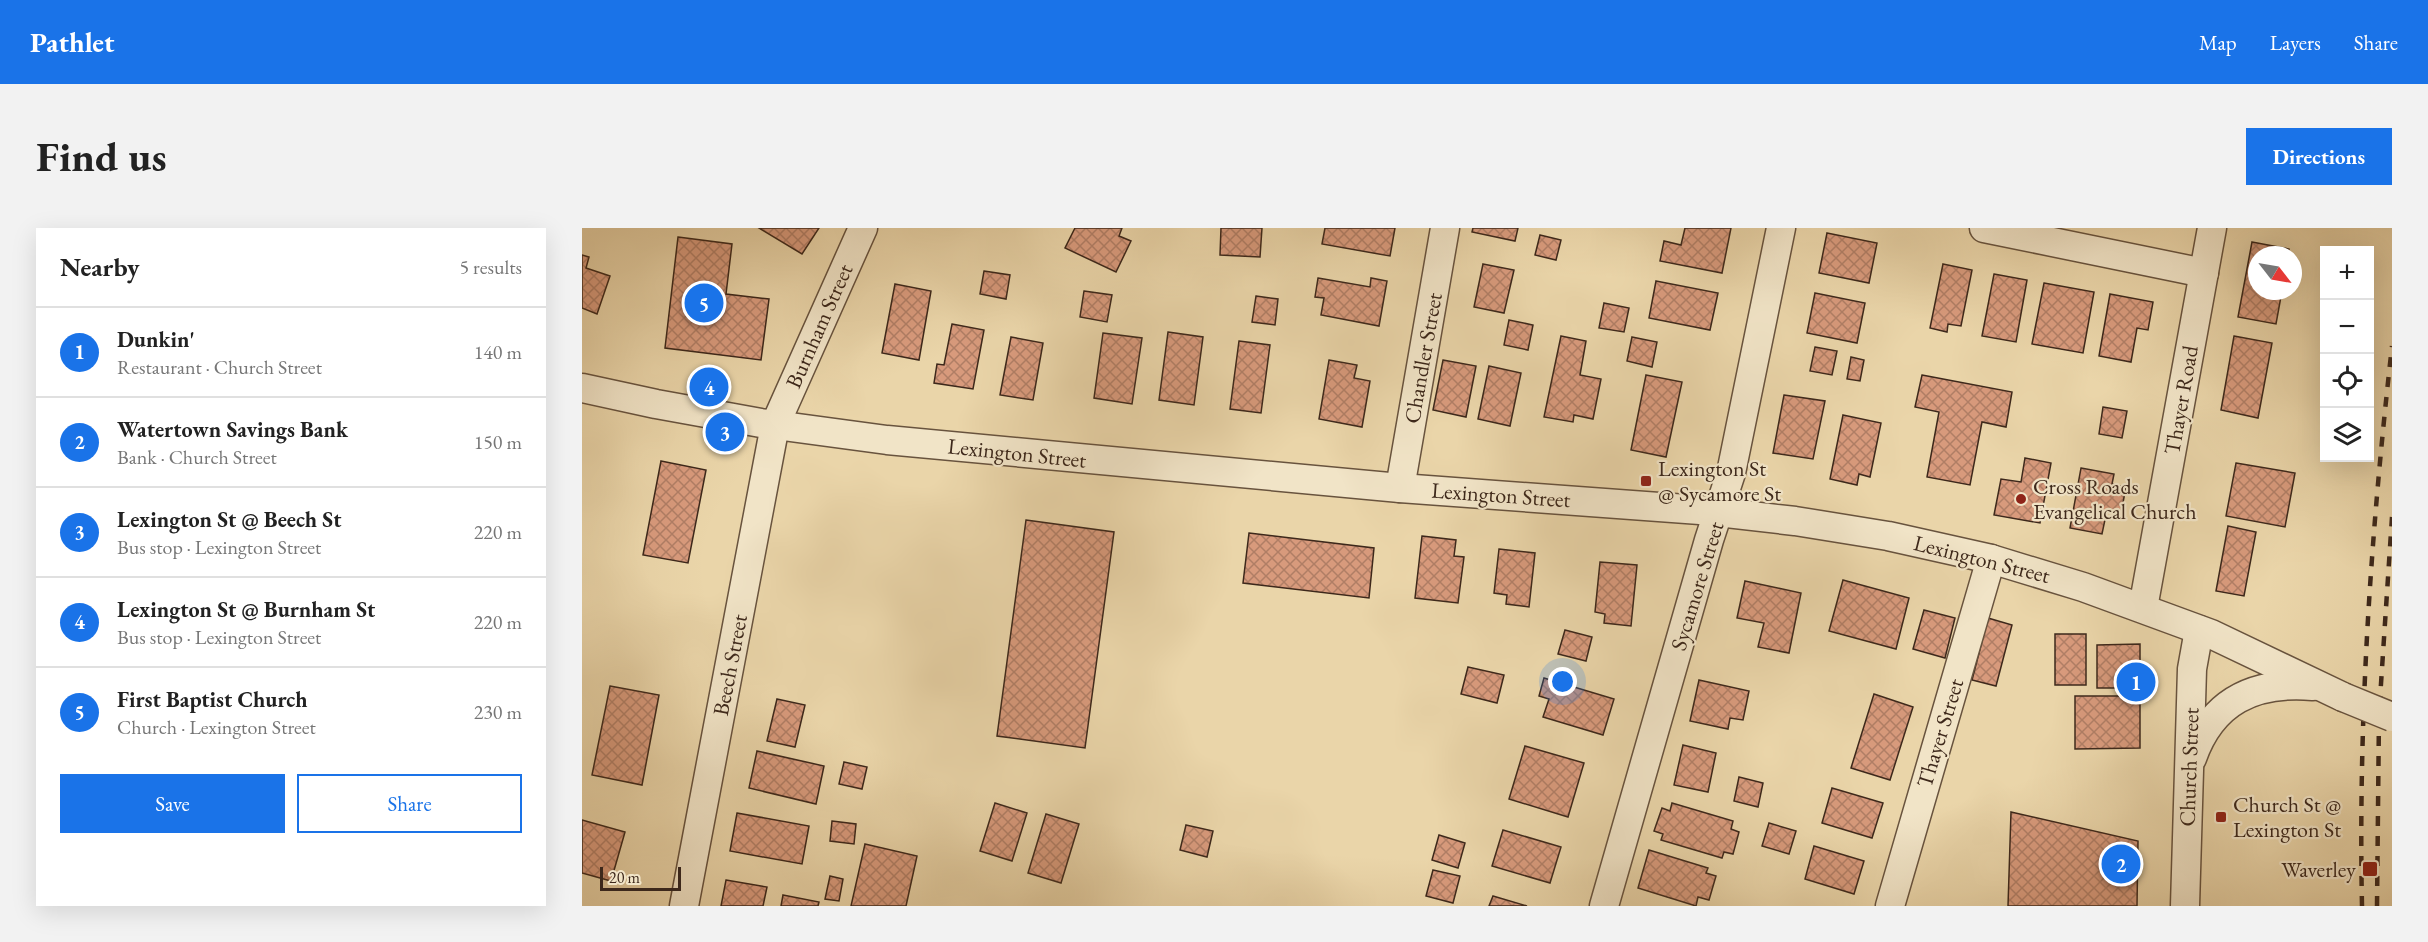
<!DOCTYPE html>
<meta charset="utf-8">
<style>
body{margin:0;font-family:"EB Garamond",serif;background:#f2f2f2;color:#222}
.controls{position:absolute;right:18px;top:18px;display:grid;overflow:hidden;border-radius:0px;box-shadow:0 6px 24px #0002}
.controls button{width:54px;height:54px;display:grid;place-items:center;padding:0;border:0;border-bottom:2px solid #e0e0e0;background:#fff;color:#222;font:30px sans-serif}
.compass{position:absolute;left:1666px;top:18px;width:54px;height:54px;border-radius:50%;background:#fff;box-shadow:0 6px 24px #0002;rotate:121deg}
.scale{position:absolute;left:18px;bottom:15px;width:81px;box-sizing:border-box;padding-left:6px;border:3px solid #3d281b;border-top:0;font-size:16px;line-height:21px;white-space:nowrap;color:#3d281b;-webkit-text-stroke:4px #f1e4c7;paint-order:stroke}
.you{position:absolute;left:981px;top:454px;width:21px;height:21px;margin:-15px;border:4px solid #fff;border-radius:50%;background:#1a73e8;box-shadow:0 0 0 9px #1a73e833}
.badge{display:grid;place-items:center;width:39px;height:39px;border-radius:50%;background:#1a73e8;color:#fff;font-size:20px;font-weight:700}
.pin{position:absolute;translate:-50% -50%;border:3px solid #fff;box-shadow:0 2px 6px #0006}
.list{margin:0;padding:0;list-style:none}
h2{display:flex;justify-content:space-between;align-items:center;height:78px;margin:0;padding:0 24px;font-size:26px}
h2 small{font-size:20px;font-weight:400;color:#767676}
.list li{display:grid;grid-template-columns:39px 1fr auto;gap:18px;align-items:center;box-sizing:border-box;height:90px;padding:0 24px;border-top:2px solid #e0e0e0}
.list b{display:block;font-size:22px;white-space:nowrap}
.list p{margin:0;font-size:20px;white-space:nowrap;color:#767676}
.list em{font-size:20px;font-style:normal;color:#767676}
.actions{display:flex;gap:12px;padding:18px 24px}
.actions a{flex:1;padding:14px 0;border:2px solid #1a73e8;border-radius:0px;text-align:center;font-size:21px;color:#1a73e8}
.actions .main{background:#1a73e8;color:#fff}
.icon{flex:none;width:33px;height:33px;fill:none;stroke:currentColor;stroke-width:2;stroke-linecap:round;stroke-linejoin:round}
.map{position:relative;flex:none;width:1810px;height:678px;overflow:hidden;border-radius:0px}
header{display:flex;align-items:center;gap:36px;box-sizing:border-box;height:84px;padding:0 30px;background:#1a73e8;color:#fff}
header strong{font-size:28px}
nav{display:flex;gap:33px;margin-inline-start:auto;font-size:21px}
.intro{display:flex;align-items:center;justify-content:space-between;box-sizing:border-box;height:144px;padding:0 36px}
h1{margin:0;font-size:42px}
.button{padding:15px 27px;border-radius:0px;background:#1a73e8;color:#fff;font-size:21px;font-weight:700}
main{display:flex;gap:36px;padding:0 36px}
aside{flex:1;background:#fff;border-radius:0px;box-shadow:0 6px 24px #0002}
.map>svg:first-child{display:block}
.building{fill:url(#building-cross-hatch);stroke:#3d281b;stroke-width:1.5}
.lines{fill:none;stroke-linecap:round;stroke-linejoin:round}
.minor-casing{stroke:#68533e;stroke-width:31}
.minor{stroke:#f1e4c7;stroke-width:28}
.rail{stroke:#3d281b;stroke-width:4.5;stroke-dasharray:10 10;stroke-linecap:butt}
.minor-bridge-casing{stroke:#68533e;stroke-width:31;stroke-linecap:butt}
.minor-bridge{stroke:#f1e4c7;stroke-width:28}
.poi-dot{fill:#8f2418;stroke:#f1e4c7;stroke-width:2}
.labels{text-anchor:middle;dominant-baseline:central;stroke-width:4.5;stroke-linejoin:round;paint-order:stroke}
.street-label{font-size:22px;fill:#3d281b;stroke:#f1e4c7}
.poi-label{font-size:22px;fill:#3d281b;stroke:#f1e4c7;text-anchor:start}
</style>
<header>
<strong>Pathlet</strong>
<nav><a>Map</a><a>Layers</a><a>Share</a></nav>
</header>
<div class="intro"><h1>Find us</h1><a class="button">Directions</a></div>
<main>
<aside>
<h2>Nearby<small>5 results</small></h2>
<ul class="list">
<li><span class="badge">1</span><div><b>Dunkin'</b><p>Restaurant · Church Street</p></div><em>140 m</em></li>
<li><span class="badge">2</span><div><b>Watertown Savings Bank</b><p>Bank · Church Street</p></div><em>150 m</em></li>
<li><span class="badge">3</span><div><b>Lexington St @ Beech St</b><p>Bus stop · Lexington Street</p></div><em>220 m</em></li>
<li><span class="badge">4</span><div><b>Lexington St @ Burnham St</b><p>Bus stop · Lexington Street</p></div><em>220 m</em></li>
<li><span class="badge">5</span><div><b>First Baptist Church</b><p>Church · Lexington Street</p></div><em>230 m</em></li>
</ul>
<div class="actions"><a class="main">Save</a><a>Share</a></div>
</aside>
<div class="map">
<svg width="1810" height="678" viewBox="0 0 1810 678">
<defs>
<pattern id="building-cross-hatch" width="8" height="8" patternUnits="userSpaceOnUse" patternTransform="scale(1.5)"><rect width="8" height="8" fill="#d89a7c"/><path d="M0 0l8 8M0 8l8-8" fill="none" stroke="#b07e65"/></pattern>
</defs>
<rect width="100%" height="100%" fill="#ead5a9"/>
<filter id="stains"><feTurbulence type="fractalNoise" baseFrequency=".00333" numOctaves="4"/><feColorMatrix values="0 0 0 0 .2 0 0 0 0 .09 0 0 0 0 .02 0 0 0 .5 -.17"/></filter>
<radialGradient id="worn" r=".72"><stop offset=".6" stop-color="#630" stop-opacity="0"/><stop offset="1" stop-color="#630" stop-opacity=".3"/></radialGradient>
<g class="building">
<path d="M 177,0 L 237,0 L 220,26 Z"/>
<path d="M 493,0 L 540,0 L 537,8 L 549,13 L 534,44 L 483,20 Z"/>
<path d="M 639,0 L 680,0 L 678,29 L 638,27 Z"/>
<path d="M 743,0 L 813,0 L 808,28 L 740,16 Z"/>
<path d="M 891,0 L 936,0 L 933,13 L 890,4 Z"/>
<path d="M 1103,0 L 1149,0 L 1140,45 L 1078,33 L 1082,13 L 1099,17 Z"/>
<path d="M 1245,5 L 1295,15 L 1287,55 L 1237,45 Z"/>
<path d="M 958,7 L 979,12 L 974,32 L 953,27 Z"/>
<path d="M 96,9 L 150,16 L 144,66 L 187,71 L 179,132 L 83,120 Z"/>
<path d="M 1670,14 L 1707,21 L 1706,27 L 1675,27 L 1675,63 L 1700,63 L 1694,96 L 1656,89 Z"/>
<path d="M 0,27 L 7,29 L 4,40 L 28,48 L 15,86 L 0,80 Z"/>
<path d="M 901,36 L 932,42 L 922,85 L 892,79 Z"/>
<path d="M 1361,36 L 1390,42 L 1379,98 L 1366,96 L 1365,104 L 1348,100 Z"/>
<path d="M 402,43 L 428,47 L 424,71 L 398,66 Z"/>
<path d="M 1412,46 L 1445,52 L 1434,114 L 1400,108 Z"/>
<path d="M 736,50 L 788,59 L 789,50 L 805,53 L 797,98 L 739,87 L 742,70 L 733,69 Z"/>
<path d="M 1074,53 L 1136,65 L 1128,102 L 1067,90 Z"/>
<path d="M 1462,55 L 1512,64 L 1501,125 L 1450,116 Z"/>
<path d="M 313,56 L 349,63 L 337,132 L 300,125 Z"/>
<path d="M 502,63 L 530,67 L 525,94 L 498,89 Z"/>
<path d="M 1233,65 L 1283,75 L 1275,115 L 1225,105 Z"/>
<path d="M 1528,66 L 1571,74 L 1566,102 L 1555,100 L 1549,134 L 1517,128 Z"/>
<path d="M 674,68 L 696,71 L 693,97 L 670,94 Z"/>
<path d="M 1022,75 L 1047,80 L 1042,104 L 1017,100 Z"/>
<path d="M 927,92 L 951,97 L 946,122 L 922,117 Z"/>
<path d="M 370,96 L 402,102 L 391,161 L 352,155 L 355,136 L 362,137 Z"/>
<path d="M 586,104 L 621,109 L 612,177 L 577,172 Z"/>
<path d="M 521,105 L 560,110 L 550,176 L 512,170 Z"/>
<path d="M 979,108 L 1004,113 L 998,147 L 1019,151 L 1011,191 L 992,187 L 991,194 L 962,189 Z"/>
<path d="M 1652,108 L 1690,115 L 1676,190 L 1639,182 Z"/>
<path d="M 429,109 L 461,115 L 451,172 L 418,167 Z"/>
<path d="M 1050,109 L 1075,114 L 1070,139 L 1045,133 Z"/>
<path d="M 657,113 L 688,117 L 679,185 L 648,181 Z"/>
<path d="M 1233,119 L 1255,123 L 1250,147 L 1228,143 Z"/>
<path d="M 1269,129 L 1282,132 L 1278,153 L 1265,151 Z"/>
<path d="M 747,132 L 775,137 L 772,150 L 788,153 L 780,199 L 737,191 Z"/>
<path d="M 861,132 L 894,138 L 884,189 L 851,182 Z"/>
<path d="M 907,138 L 939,145 L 928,198 L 896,191 Z"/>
<path d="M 1064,147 L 1100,154 L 1084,229 L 1049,222 Z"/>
<path d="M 1340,147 L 1430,164 L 1424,199 L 1400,194 L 1388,257 L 1345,249 L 1357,184 L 1333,179 Z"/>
<path d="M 1202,167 L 1243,173 L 1231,231 L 1191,225 Z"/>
<path d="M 1521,179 L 1545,183 L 1540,210 L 1517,206 Z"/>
<path d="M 1261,187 L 1299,195 L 1288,249 L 1277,246 L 1275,257 L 1248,251 Z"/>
<path d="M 1443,230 L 1469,235 L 1458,295 L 1412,287 L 1419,251 L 1439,254 Z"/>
<path d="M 79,233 L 124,242 L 106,335 L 61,327 Z"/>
<path d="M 1654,235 L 1713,245 L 1703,299 L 1644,288 Z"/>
<path d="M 1499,240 L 1532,246 L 1530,256 L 1544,259 L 1539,285 L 1525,282 L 1520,306 L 1488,300 Z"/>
<path d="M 444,292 L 532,304 L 503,520 L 415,508 Z"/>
<path d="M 1646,298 L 1674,304 L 1662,368 L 1634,363 Z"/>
<path d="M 667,305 L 792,320 L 787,370 L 661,355 Z"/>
<path d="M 840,308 L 874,312 L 872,328 L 882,329 L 876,375 L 833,370 Z"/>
<path d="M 917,321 L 953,325 L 947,379 L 924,376 L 925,367 L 912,365 Z"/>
<path d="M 1018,334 L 1055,337 L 1049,398 L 1022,395 L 1023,386 L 1013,384 Z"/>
<path d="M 1261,352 L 1327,370 L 1314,421 L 1247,403 Z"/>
<path d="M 1163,353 L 1219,365 L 1207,425 L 1176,419 L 1182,395 L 1155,390 Z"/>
<path d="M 1342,382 L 1373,390 L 1363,430 L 1331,421 Z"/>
<path d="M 1406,390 L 1430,397 L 1414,458 L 1390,452 Z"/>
<path d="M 983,402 L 1010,409 L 1004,433 L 976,426 Z"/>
<rect x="1473" y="406" width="31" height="51"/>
<path d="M 1558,416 L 1558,460 L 1515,460 L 1515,417 Z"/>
<path d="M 886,439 L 922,447 L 915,475 L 879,466 Z"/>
<path d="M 962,450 L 1032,471 L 1021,507 L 961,489 L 967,471 L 957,468 Z"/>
<path d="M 1117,452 L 1167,463 L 1161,492 L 1148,490 L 1146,501 L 1108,493 Z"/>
<path d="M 28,458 L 77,467 L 60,557 L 10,547 Z"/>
<path d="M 1292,466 L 1331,479 L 1308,552 L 1269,540 Z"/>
<path d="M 1493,468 L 1558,468 L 1558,520 L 1493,521 Z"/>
<path d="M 195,471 L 223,477 L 213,519 L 185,513 Z"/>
<path d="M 1101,517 L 1134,525 L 1126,564 L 1092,557 Z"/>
<path d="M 943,518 L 1002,535 L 986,589 L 927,571 Z"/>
<path d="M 175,523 L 242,538 L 234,576 L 167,560 Z"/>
<path d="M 262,534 L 285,539 L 280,561 L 257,556 Z"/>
<path d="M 1157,549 L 1181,555 L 1176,579 L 1152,573 Z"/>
<path d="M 1250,560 L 1301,575 L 1290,610 L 1240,595 Z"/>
<path d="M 413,575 L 445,585 L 430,633 L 398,623 Z"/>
<path d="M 1090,575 L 1151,593 L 1149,601 L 1157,604 L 1151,626 L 1142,624 L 1140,630 L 1079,612 L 1081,606 L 1072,603 L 1080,580 L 1088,583 Z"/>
<path d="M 1429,584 L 1556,613 L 1555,678 L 1426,678 Z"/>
<path d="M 155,585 L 227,598 L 220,636 L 148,623 Z"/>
<path d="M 464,586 L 497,596 L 479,655 L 446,645 Z"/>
<path d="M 0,592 L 43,604 L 29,653 L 0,645 Z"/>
<path d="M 250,593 L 274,596 L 272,616 L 248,613 Z"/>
<path d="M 1187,595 L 1214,603 L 1207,626 L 1180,618 Z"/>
<path d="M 604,597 L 631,603 L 625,629 L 598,622 Z"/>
<path d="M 921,602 L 979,619 L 968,655 L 910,638 Z"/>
<path d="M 857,607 L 883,615 L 876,640 L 850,632 Z"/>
<path d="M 283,616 L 335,628 L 324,678 L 269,678 Z"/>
<path d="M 1232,618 L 1282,633 L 1272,666 L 1223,651 Z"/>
<path d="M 1067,622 L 1126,640 L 1124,645 L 1134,648 L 1127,672 L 1116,669 L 1114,678 L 1056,660 Z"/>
<path d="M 851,642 L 878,648 L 871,675 L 844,668 Z"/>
<path d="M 248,648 L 261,651 L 257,673 L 243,671 Z"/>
<path d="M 144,652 L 185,659 L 181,678 L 139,678 Z"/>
<path d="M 201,667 L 237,674 L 236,678 L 199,678 Z"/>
<path d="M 911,668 L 945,678 L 907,678 Z"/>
</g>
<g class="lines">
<defs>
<g id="minor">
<path d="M 1402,0 L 1622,45"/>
<path d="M 0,160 L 74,176 L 179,195 L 305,212 L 818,260 L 1118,282 L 1213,293 L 1306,308 L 1409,331 L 1501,359 L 1629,406 L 1761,469"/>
<path d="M 818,260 L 863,0"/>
<path d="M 1561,380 L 1630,0"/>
<path d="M 1610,530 C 1630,473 1672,453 1731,458"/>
<path d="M 102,678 L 193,197 L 281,0"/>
<path d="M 1022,678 L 1127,312 L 1149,245 L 1199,0"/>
<path d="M 1308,678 L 1409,331"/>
<path d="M 1603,678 L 1610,441 L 1617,402"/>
</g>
</defs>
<use href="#minor" class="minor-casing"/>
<use href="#minor" class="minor"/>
<g class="rail">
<path d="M 1780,678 C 1776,491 1789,303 1810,118"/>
<path d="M 1795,678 L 1797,486 L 1810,289"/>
</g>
<defs>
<path id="minor-bridge" d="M 1761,469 L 1810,489"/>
</defs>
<use href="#minor-bridge" class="minor-bridge-casing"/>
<use href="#minor-bridge" class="minor-bridge"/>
</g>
<g class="poi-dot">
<rect x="1058" y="247" width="12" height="12" rx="3"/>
<circle cx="1439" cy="271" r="6"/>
<rect x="1633" y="583" width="12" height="12" rx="3"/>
<rect x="1780" y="633" width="16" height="16" rx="3"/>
</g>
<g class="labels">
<g class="street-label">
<text transform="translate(237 98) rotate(-66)">Burnham Street</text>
<text transform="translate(841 130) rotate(-80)">Chandler Street</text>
<text transform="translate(1599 172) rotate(-80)">Thayer Road</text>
<text transform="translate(435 225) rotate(6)">Lexington Street</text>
<text transform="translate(919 267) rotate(4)">Lexington Street</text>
<text transform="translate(1400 331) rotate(14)">Lexington Street</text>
<text transform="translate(1115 358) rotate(-73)">Sycamore Street</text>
<text transform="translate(148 437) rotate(-79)">Beech Street</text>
<text transform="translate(1358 505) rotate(-73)">Thayer Street</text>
<text transform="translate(1607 539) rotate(-88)">Church Street</text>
</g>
<g class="poi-label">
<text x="1076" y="240">Lexington St<tspan x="1076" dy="25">@ Sycamore St</tspan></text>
<text x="1451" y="258">Cross Roads<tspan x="1451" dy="25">Evangelical Church</tspan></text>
<text x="1651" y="576">Church St @<tspan x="1651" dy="25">Lexington St</tspan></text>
<text x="1774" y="641" text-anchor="end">Waverley</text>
</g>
</g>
<rect width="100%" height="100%" filter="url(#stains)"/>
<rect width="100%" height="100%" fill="url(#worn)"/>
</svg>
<div class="controls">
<button>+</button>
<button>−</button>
<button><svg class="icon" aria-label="locate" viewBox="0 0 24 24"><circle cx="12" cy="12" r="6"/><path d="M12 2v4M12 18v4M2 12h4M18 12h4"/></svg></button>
<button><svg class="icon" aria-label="layers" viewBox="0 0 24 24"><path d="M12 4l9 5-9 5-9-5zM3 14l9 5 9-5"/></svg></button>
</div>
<svg class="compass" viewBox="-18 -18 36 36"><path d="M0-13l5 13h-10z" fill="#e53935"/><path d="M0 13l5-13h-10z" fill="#767676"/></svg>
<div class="scale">20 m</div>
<div class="you"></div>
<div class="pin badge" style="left:1554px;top:454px">1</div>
<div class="pin badge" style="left:1539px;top:636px">2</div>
<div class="pin badge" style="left:143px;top:204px">3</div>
<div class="pin badge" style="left:127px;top:159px">4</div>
<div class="pin badge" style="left:122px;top:75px">5</div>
</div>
</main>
